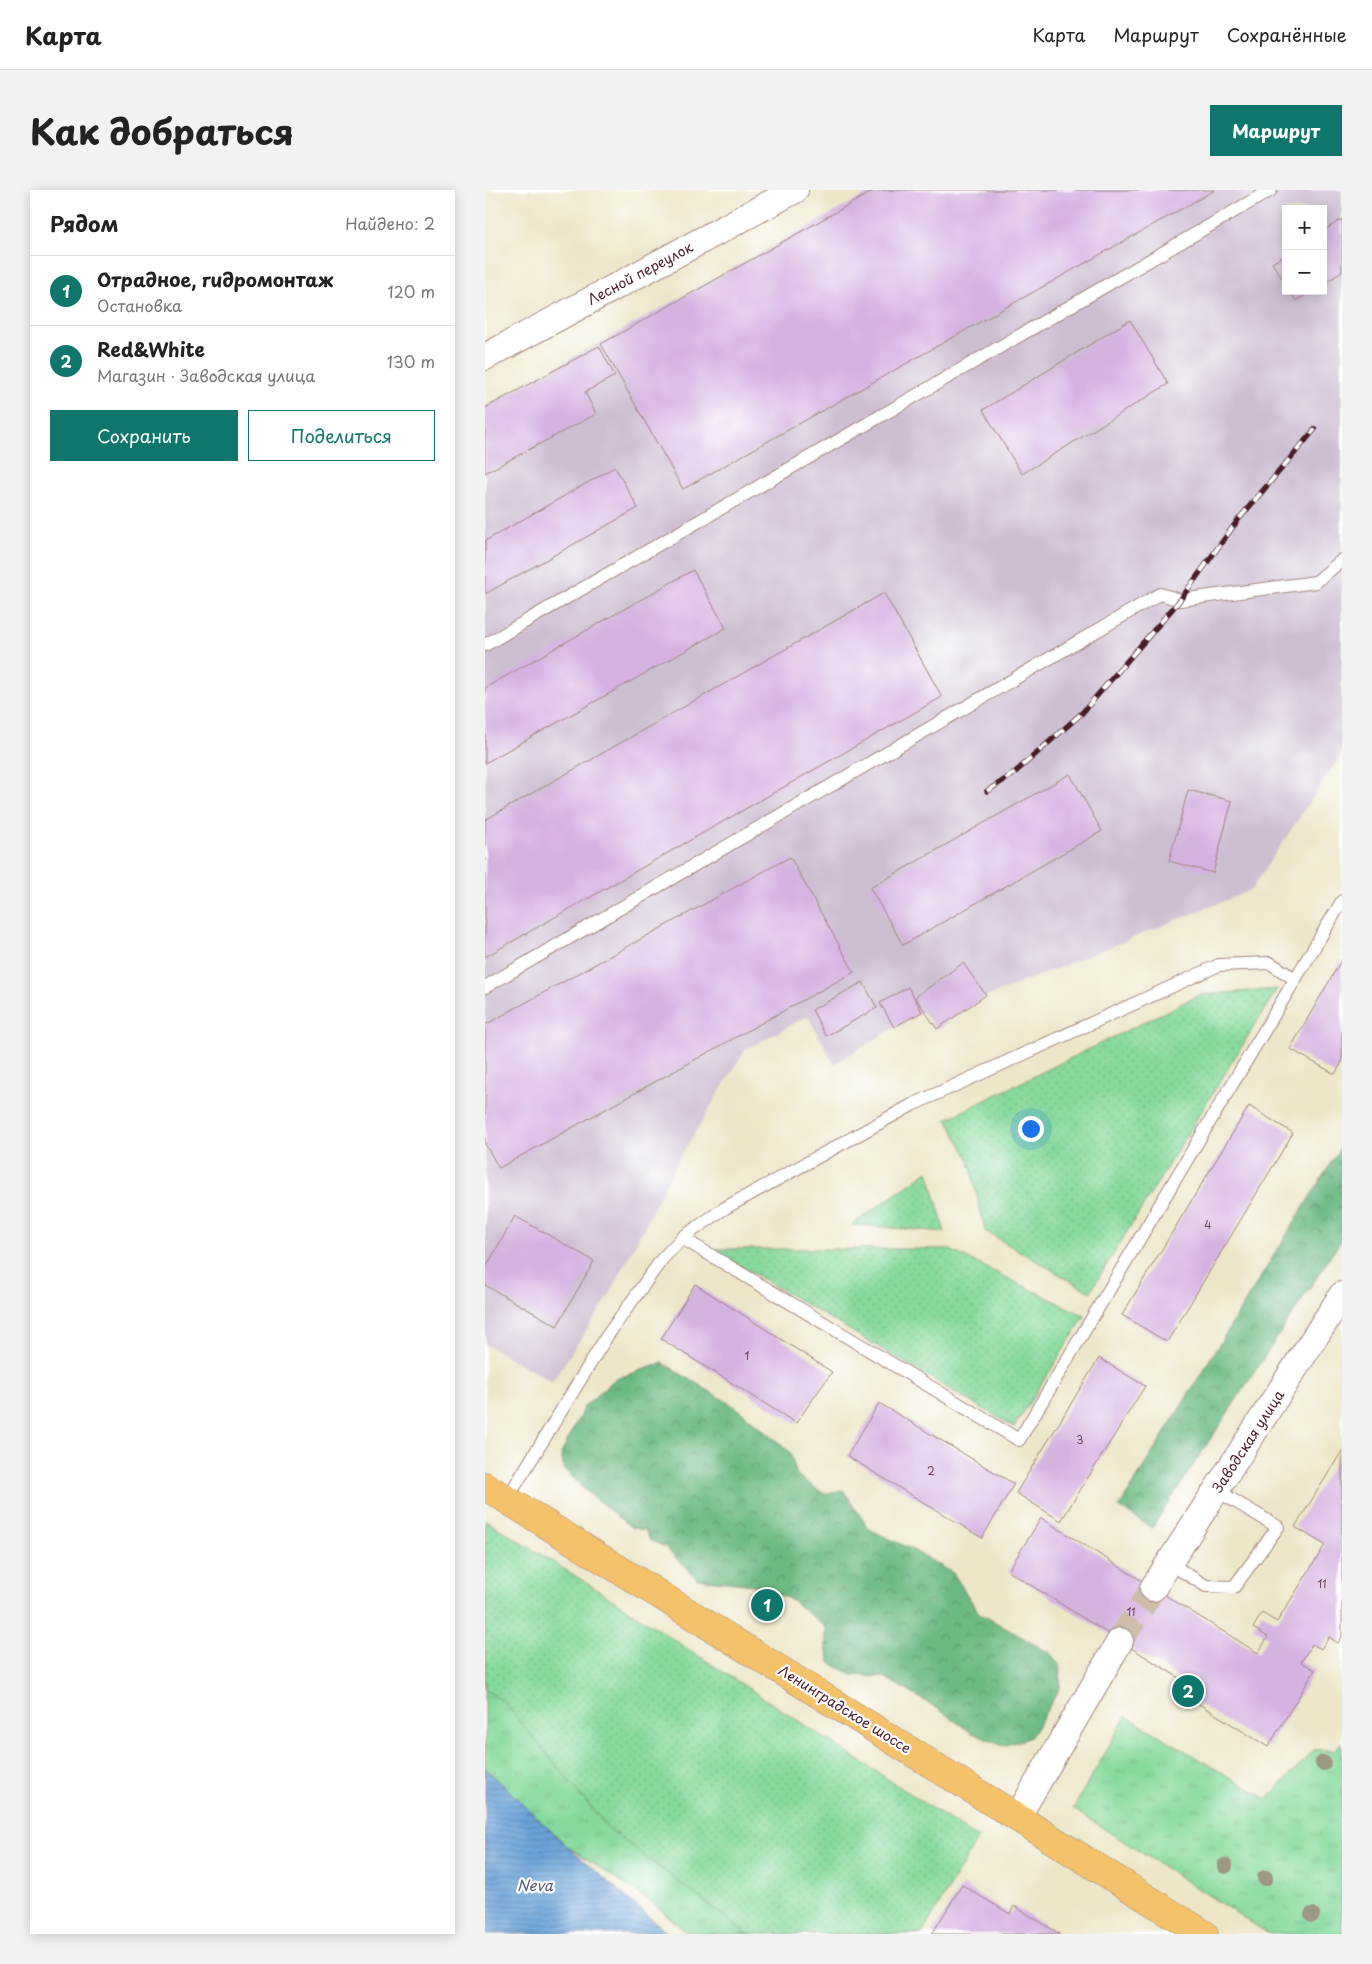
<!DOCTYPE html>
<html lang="ru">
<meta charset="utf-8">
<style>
body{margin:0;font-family:"Playpen Sans",sans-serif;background:#f2f2f2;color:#222}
.controls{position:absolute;right:15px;top:15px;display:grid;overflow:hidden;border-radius:0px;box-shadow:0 2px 12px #0003}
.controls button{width:45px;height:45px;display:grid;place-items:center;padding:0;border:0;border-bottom:1px solid #e0e0e0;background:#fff;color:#222;font:25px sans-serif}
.you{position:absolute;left:545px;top:938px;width:18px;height:18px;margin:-12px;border:4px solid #fff;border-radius:50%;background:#1a73e8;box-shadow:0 0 0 8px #1a73e833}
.badge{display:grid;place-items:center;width:32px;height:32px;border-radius:50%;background:#0f766e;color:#fff;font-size:16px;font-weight:700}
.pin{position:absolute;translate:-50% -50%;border:2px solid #fff;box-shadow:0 1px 5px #0006}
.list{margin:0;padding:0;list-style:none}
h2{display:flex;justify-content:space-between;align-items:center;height:65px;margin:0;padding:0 20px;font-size:21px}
h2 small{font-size:16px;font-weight:400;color:#767676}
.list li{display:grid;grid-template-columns:32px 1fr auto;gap:15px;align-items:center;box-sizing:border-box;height:70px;padding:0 20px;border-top:1px solid #e0e0e0}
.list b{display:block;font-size:19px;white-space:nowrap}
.list p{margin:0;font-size:16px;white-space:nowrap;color:#767676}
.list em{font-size:16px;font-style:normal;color:#767676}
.actions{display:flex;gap:10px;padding:15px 20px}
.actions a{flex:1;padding:11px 0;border:1px solid #0f766e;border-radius:0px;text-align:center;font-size:18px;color:#0f766e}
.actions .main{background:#0f766e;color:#fff}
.map{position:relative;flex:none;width:857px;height:1744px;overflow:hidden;border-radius:0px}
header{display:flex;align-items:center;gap:30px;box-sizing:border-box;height:70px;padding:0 25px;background:#fff;border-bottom:1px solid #e0e0e0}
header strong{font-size:24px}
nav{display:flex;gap:28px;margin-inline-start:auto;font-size:18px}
.intro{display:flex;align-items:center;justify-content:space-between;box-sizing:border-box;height:120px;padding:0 30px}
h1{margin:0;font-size:35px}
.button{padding:12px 22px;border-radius:0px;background:#0f766e;color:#fff;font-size:18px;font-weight:700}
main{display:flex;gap:30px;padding:0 30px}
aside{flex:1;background:#fff;border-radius:0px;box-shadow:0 2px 12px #0003}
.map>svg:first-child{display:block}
.industrial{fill:#cdbed2;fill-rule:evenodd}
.grass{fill:url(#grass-tufts);stroke:#687c63}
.forest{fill:url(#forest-crowns);stroke:#5b6c57}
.park{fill:url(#park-dots);stroke:#687c63}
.water{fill:url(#water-rules);stroke:#5a6082}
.building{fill:#d5b3e1}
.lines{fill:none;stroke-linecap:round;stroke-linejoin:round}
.minor-tunnel{stroke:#ccbea9;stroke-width:26;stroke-dasharray:26 13;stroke-linecap:butt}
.service-casing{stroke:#9c827a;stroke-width:14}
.minor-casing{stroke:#9c827a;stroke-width:28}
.primary-casing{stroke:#9c827a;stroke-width:29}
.service{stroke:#fff;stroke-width:12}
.minor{stroke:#fff;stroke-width:26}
.primary{stroke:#f3c26a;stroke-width:28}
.rail-casing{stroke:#4a1f2b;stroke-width:5.5}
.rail{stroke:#fff;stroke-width:4;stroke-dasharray:11;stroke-linecap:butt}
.tree{fill:#9d9784}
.labels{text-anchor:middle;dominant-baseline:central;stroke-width:4.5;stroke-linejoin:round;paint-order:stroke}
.number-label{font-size:11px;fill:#6d4458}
.street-label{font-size:14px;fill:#4a1f2b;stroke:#fff}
.water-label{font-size:15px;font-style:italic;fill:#585a79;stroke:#fff}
</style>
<header>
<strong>Карта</strong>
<nav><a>Карта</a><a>Маршрут</a><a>Сохранённые</a></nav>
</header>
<div class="intro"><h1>Как добраться</h1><a class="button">Маршрут</a></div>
<main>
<aside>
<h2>Рядом<small>Найдено: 2</small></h2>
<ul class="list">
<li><span class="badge">1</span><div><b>Отрадное, гидромонтаж</b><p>Остановка</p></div><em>120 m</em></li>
<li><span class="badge">2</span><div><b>Red&amp;White</b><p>Магазин · Заводская улица</p></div><em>130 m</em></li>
</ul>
<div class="actions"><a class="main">Сохранить</a><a>Поделиться</a></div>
</aside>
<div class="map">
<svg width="857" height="1744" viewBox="0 0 857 1744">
<defs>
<pattern id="grass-tufts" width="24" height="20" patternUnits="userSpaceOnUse" patternTransform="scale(1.25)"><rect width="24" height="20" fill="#86d99b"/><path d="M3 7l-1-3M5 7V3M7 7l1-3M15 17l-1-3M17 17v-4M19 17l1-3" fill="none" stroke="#75ba86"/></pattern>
<pattern id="forest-crowns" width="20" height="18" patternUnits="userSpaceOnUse" patternTransform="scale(1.25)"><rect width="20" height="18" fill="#6cb983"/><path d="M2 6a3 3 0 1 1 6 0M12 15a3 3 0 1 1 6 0" fill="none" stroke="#5b966b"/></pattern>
<pattern id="park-dots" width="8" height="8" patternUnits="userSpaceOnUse" patternTransform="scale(1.25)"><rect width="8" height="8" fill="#86d99b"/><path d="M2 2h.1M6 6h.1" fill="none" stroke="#75ba86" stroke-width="1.8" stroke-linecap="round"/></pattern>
<pattern id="water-rules" width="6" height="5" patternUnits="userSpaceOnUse" patternTransform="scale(1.25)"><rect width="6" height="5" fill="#69a2d8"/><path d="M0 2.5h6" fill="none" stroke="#5883af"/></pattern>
</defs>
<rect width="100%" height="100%" fill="#fff"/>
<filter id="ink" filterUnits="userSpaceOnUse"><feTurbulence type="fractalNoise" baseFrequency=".02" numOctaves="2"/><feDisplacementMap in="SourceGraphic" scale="10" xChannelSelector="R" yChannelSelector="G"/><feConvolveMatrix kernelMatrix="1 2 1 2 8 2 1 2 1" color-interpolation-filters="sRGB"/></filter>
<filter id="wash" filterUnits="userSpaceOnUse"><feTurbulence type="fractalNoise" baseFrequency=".0096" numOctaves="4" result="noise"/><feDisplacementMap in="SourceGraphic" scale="20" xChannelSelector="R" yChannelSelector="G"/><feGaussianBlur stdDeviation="1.12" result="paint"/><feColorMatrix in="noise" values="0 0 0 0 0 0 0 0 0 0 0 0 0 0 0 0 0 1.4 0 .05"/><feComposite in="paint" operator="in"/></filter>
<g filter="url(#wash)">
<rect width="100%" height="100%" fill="#ede6c8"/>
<path class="industrial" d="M 389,0 L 857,0 L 857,563 L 766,700 L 501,807 L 451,839 L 437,821 L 349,874 L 323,826 L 260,860 L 192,972 L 123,1108 L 67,1192 L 0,1154 L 0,216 ZM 801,19 L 838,19 L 838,101 L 801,101 Z"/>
<g class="grass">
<path d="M 0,1491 L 282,1744 L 204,1744 L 169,1714 L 81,1655 L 0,1578 Z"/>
<path d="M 641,1526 L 782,1609 L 829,1560 L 850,1560 L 857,1552 L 857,1744 L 784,1744 L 588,1619 Z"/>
</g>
<g class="forest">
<path d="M 857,955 L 857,1049 L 667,1338 L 634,1317 Z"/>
<path d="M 178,1173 L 252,1218 L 305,1262 L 312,1285 L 339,1304 L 358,1300 L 384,1339 L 428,1360 L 468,1383 L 494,1423 L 565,1463 L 576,1477 L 575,1498 L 546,1547 L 518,1556 L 487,1543 L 452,1518 L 399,1487 L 367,1485 L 345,1472 L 341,1457 L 341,1438 L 307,1410 L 269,1395 L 212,1389 L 180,1357 L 165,1350 L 160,1340 L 147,1338 L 100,1300 L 79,1279 L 76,1264 L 99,1217 L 130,1189 Z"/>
</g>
<g class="park">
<path d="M 792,799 L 605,1102 L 500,1041 L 484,970 L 462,929 L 714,805 Z"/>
<path d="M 443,981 L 460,1042 L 367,1035 Z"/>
<path d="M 227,1059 L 463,1059 L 600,1126 L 529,1237 Z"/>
<path d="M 0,1330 L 108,1397 L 493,1648 L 437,1744 L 262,1744 L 123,1638 L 18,1511 L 0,1499 Z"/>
</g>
<path class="water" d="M 0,1578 L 81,1655 L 184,1744 L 0,1744 Z"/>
<g id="blocks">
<g class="building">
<path d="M 390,0 L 730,0 L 198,299 L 116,154 Z"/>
<path d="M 857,29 L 857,82 L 838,94 L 838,41 Z"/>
<path d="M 801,65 L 801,94 L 787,73 Z"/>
<path d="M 805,101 L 827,101 L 811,111 Z"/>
<path d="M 645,130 L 683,194 L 537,284 L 498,220 Z"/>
<path d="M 114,156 L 130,186 L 100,202 L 111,224 L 0,283 L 0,218 Z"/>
<path d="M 130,277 L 153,318 L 0,404 L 0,351 Z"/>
<path d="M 208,380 L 241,438 L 0,573 L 0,498 Z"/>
<path d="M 399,403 L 457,507 L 0,767 L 0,630 Z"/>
<path d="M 585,584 L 617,641 L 418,755 L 385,698 Z"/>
<path d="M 703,600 L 747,611 L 728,683 L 684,671 Z"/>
<path d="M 305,667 L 369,782 L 14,978 L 0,954 L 0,835 Z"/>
<path d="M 857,769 L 857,872 L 850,884 L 805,859 Z"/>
<path d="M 478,773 L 501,805 L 452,839 L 430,807 Z"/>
<path d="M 378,792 L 392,818 L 341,846 L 327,820 Z"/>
<path d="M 423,797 L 437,822 L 409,837 L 395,813 Z"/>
<path d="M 764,916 L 808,943 L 682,1152 L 637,1125 Z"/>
<path d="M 30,1026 L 109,1071 L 72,1136 L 0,1095 L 0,1079 Z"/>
<path d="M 210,1094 L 347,1182 L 311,1233 L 176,1149 Z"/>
<path d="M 614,1168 L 660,1196 L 576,1331 L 531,1303 Z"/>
<path d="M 394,1213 L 529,1294 L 497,1348 L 362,1266 Z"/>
<path d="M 857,1261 L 857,1447 L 853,1453 L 844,1447 L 836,1459 L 827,1454 L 816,1472 L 830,1480 L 783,1557 L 698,1504 L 704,1494 L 523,1381 L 556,1328 L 773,1463 L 783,1447 L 768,1438 L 777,1423 L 792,1432 L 840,1355 L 810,1337 Z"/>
<path d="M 477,1695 L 525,1724 L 529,1716 L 575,1744 L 447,1744 Z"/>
</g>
</g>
</g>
<g filter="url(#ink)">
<use href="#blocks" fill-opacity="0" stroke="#9c827a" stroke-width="1"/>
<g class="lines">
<path class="minor-tunnel" d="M 635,1451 L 668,1398"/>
<defs>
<g id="service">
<path d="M 0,455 L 786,0"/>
<path d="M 0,797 L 675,404 L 695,410 L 831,392 L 857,370"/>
<path d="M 197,1048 L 534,1250 L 857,711"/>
<path d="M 22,1309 L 122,1146 L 177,1069 L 197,1048 L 240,1018 L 427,915 L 734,775 L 785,773 L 810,789"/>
<path d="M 684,1373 L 721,1396 L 749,1397 L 793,1337 L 731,1300"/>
</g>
<g id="minor">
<path d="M 0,167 L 310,0"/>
<path d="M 668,1398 L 857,1105"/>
<path d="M 533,1626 L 635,1451"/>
</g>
<path id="primary" d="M 0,1296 L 719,1744"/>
</defs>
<use href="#service" class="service-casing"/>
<use href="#minor" class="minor-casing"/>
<use href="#primary" class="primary-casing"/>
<use href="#service" class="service"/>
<use href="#minor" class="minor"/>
<use href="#primary" class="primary"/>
<defs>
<path id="rail" d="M 502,601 L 527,585 L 597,523 L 695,410 L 753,330 L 830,239"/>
</defs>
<use href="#rail" class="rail-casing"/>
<use href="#rail" class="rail"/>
</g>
<g class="tree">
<circle cx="838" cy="1573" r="8"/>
<circle cx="740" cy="1676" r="8"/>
<circle cx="780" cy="1688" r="8"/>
<circle cx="827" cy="1725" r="8"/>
</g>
</g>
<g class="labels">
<g class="number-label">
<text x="723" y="1034">4</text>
<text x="262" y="1165">1</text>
<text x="595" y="1249">3</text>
<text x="446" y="1280">2</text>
<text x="837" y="1393">11</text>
<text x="646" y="1421">11</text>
</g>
<g class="street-label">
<text transform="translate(155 83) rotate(-28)">Лесной переулок</text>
<text transform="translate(763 1251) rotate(-57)">Заводская улица</text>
<text transform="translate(360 1519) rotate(32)">Ленинградское шоссе</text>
</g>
<g class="water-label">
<text x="50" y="1694">Neva</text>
</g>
</g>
</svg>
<div class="controls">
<button>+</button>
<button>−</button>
</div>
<div class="you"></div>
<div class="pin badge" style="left:282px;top:1415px">1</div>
<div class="pin badge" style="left:703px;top:1501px">2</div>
</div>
</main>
